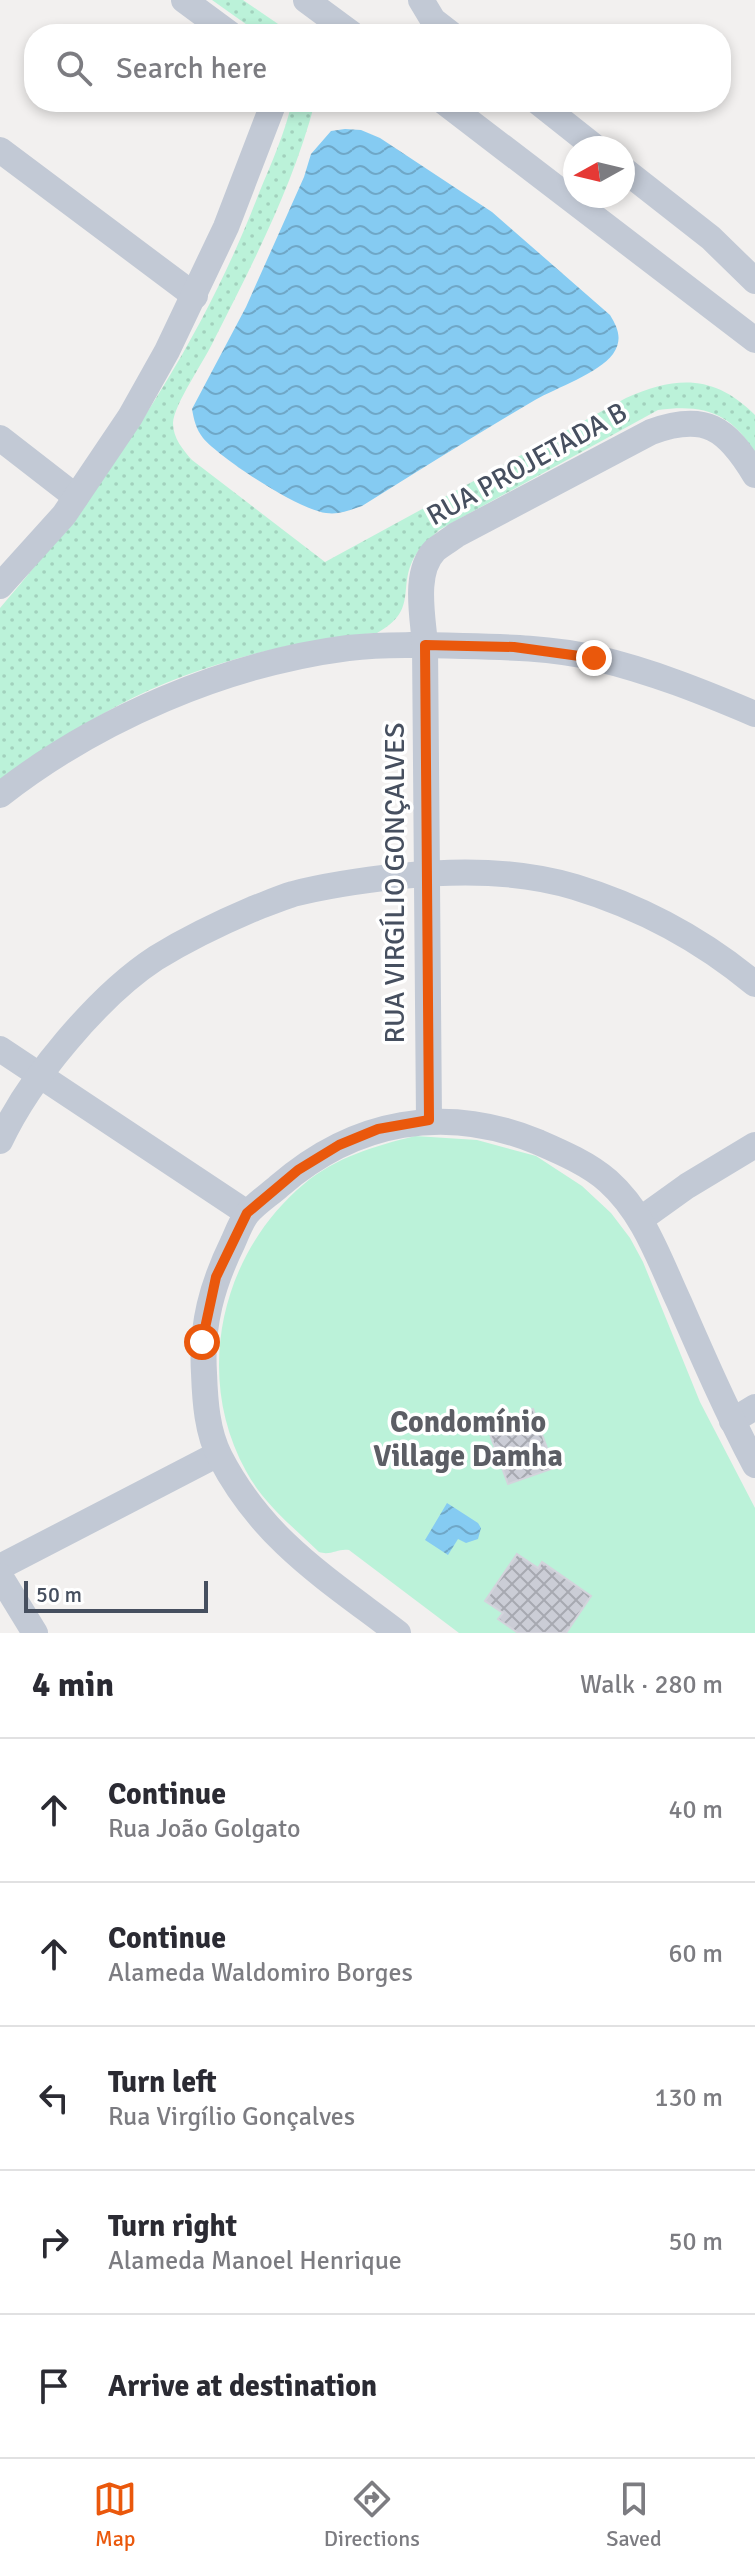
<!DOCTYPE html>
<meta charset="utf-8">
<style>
body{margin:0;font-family:Signika,sans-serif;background:#f7f7f7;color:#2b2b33}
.compass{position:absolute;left:563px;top:136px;width:72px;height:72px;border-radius:50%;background:#fff;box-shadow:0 4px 12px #0003;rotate:262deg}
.scale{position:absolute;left:24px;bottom:20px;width:184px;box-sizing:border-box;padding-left:8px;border:4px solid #464f5f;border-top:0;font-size:22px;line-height:28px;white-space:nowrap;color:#464f5f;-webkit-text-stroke:6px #fff;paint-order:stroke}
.stop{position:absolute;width:24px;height:24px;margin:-18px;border:6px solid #ea580c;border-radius:50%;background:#fff}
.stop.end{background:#ea580c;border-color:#fff;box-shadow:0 2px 8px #0008}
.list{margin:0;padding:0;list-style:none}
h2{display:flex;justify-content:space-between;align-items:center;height:104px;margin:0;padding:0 32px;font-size:34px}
h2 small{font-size:26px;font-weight:400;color:#7c7c81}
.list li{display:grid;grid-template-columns:52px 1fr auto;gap:24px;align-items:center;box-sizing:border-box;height:144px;padding:0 32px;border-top:2px solid #e1e1e2}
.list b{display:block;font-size:30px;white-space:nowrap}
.list p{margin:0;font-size:26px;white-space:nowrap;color:#7c7c81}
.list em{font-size:26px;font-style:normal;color:#7c7c81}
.icon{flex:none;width:44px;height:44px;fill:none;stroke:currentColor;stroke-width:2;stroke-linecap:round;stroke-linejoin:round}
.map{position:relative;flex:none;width:755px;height:1633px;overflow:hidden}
.search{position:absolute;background:#fff;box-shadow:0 4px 12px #0003;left:24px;right:24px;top:24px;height:88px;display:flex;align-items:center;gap:20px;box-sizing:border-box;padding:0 28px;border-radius:32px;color:#7c7c81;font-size:30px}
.sheet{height:824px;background:#fff}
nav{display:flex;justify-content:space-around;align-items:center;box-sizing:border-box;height:112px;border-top:2px solid #e1e1e2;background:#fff;font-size:22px;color:#7c7c81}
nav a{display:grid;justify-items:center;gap:4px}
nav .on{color:#ea580c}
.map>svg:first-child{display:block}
.grass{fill:url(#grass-dots)}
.green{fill:#bbf2d9}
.water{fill:url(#water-waves)}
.building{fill:url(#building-cross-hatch);stroke:#d3d4dc;stroke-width:2}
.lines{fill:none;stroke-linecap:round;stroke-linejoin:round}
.minor{stroke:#c2c9d5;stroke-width:26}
.route{stroke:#ea580c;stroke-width:10}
.labels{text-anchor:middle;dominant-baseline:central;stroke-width:7;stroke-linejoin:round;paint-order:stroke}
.street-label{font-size:28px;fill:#464f5f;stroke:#fff}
.neighbourhood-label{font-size:30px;font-weight:bold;fill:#5c5e65;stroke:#fff}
</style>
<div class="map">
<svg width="755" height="1633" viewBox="0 0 755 1633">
<defs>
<pattern id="grass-dots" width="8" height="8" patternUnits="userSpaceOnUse" patternTransform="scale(2)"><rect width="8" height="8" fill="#bbf2d9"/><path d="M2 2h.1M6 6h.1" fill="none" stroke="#a2d1bd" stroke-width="1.8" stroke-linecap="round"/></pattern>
<pattern id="water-waves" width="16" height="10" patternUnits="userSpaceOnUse" patternTransform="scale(2)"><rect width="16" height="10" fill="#85cbf2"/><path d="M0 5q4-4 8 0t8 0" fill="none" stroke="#6fa7c7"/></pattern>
<pattern id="building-cross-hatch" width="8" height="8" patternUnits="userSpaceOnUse" patternTransform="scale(2)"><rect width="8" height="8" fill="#cbcdd6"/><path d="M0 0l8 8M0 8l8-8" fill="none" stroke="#a7a9b1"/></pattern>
</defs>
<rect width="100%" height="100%" fill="#f2f0ef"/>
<g class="grass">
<path d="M 212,0 L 243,0 L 281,26 L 287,34 L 260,34 Z"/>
<path d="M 292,102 L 315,102 C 293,186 253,263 214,340 C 205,360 174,404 173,423 C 173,438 183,450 192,460 L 325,562 L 626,398 C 676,376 714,374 755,415 L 755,453 C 731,412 703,404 658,410 L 439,530 C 432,537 423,544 417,553 C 395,586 421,609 377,633 C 295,639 191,666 119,705 C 77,727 38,753 0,781 L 0,608 C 107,483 200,348 259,193 C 271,164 285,133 292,102 Z"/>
</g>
<path class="green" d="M 415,1136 L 477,1140 L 536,1156 L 582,1186 L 611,1213 L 630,1238 L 643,1262 L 700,1402 L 755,1508 L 755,1633 L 459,1633 L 349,1550 C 338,1548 331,1556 319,1552 C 293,1527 263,1503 246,1471 C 193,1375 221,1253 304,1184 C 336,1157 375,1146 415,1136 Z"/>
<g class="water">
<path d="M 345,129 L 361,130 L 380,138 L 492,212 L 610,315 C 618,328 623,340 613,354 C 599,373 556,388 535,400 C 477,434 419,470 362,506 C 350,510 339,515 326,513 C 299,510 221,459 203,438 C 196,429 194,420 192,409 L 246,307 L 304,177 L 311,154 L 331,131 Z"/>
<path d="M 447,1503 L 478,1523 L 481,1528 L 478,1539 L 466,1543 L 458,1539 L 448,1555 L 425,1540 Z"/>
</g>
<g class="building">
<path d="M 533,1409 L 554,1468 L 508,1484 L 487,1426 Z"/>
<path d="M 517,1554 L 538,1568 L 542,1562 L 591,1596 L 566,1633 L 518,1633 L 498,1619 L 503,1613 L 485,1601 Z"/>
</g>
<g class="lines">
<g class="minor">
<path d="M 184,0 L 230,34"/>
<path d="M 306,0 L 352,34"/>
<path d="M 421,0 L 433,20 L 451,34"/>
<path d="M 444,102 L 755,340"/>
<path d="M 538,102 L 596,148"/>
<path d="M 0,150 L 195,296"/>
<path d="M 623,169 L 711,238 L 755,281"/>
<path d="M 0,438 L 76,497"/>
<path d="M 0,586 L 64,515 L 130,417 L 167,351 L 226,227 L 274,102"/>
<path d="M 0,795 C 97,719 225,664 348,648 C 385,644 425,645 463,646 C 507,647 552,648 595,658 C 651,671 703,692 755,714"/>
<path d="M 0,1049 L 247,1213"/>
<path d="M 429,1120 L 425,645 C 423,617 413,572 435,550 C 441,545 450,540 456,535 L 651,432 C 705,412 727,428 755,475"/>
<path d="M 0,1141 C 29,1079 98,996 156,958 C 187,939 220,923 253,909 C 266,904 280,898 293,894 C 328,885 364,880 401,876 C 458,870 519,870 575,887 C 641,907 702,940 755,984"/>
<path d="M 641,1219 L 687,1186 L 755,1145"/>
<path d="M 732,1421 L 755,1407"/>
<path d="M 0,1567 L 218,1454"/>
<path d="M 0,1576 L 35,1633"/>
<path d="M 398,1633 C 326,1578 263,1540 220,1457 C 207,1432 205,1401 204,1373 C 201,1325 212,1285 233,1242 C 237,1233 241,1222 247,1214 C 255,1204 269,1195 279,1186 C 355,1120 445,1104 538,1142 C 561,1152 589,1164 608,1181 C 644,1213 659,1259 679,1302 C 703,1357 727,1412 755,1465"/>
</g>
</g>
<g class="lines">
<path class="route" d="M 202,1342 L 216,1277 L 247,1213 L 298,1170 L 339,1145 L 378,1129 L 429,1120 L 425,645 L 514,647 L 594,658"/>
</g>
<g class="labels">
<g class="street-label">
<text transform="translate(527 464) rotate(-29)">RUA PROJETADA B</text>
<text transform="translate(395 883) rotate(-90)">RUA VIRGÍLIO GONÇALVES</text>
</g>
<g class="neighbourhood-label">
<text x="468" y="1422">Condomínio<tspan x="468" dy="34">Village Damha</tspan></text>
</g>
</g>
</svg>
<svg class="compass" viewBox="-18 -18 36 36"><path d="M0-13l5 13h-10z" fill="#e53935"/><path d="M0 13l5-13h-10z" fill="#7c7c81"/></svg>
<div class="scale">50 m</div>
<div class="stop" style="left:202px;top:1342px"></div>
<div class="stop end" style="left:594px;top:658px"></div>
<div class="search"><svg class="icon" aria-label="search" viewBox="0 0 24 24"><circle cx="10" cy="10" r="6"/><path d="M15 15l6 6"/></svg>Search here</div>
</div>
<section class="sheet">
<h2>4 min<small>Walk · 280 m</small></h2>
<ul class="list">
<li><svg class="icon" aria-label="ahead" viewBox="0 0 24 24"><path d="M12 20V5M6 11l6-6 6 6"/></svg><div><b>Continue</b><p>Rua João Golgato</p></div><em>40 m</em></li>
<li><svg class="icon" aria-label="ahead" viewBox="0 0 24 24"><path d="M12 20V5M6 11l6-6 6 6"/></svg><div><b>Continue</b><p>Alameda Waldomiro Borges</p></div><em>60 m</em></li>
<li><svg class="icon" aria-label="left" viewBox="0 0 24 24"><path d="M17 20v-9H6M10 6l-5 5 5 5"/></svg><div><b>Turn left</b><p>Rua Virgílio Gonçalves</p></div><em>130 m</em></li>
<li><svg class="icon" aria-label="right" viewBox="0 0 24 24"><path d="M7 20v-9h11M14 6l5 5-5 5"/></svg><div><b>Turn right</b><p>Alameda Manoel Henrique</p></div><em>50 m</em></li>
<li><svg class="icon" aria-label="arrive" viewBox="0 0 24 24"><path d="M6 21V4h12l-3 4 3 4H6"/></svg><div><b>Arrive at destination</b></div></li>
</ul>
</section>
<nav>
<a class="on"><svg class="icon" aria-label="map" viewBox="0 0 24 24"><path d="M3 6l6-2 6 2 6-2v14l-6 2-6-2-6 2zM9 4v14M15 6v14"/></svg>Map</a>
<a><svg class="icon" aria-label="directions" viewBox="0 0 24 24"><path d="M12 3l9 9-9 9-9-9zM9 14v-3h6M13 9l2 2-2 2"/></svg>Directions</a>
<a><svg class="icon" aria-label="saved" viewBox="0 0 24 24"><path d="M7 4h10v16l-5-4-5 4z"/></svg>Saved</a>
</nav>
